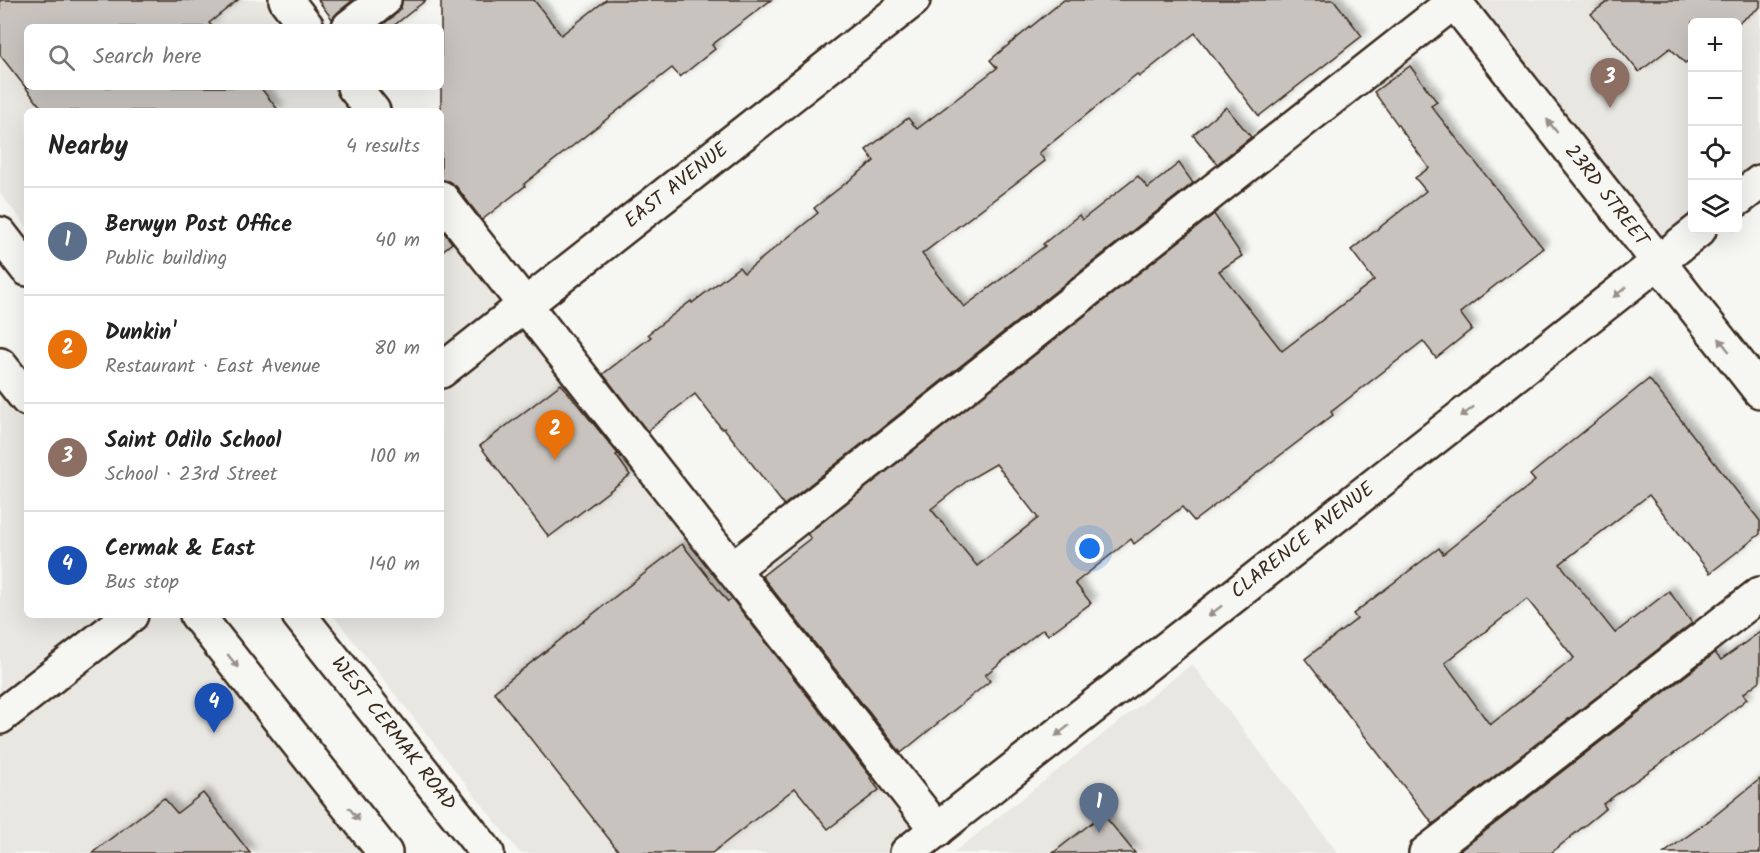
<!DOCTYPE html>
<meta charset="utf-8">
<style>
body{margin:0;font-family:Kalam,sans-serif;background:#f6f6f6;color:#222}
.controls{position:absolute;right:18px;top:18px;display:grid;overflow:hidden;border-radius:9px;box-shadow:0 6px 24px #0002}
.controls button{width:54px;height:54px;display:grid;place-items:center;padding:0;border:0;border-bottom:2px solid #e0e0e0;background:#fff;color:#222;font:30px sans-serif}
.you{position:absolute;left:1090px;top:549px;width:21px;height:21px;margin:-15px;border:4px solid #fff;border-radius:50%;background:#1a73e8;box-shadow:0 0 0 9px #1a73e833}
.badge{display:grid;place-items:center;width:39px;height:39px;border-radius:50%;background:#0b8043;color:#fff;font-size:20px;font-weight:700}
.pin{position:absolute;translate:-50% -50px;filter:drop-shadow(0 2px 3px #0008)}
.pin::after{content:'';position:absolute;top:32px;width:21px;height:18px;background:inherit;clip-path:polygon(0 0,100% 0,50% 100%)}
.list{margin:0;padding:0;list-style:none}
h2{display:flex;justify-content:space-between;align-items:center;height:78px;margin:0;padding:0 24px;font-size:26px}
h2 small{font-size:20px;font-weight:400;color:#767676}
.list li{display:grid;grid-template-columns:39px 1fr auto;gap:18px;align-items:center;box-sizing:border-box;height:108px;padding:0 24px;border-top:2px solid #e0e0e0}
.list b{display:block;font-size:22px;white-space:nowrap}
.list p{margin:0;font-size:20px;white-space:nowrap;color:#767676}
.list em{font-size:20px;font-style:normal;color:#767676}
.icon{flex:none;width:33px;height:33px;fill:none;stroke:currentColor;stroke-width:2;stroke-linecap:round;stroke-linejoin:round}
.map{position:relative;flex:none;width:1760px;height:853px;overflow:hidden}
.search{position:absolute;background:#fff;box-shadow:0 6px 24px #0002;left:24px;top:24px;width:420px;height:66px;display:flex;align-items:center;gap:15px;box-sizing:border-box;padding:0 21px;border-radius:9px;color:#767676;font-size:22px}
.panel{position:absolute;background:#fff;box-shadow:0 6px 24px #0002;left:24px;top:108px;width:420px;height:510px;border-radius:9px}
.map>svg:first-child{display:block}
.built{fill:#e8e7e2}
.building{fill:#c8c3be;stroke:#3b2a1e;stroke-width:1.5;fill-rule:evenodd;filter:url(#shadow)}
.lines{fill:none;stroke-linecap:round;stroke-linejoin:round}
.minor-casing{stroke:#3b2a1e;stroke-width:38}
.major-casing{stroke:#3b2a1e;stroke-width:38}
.minor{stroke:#f6f6f2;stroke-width:33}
.major{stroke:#f6f6f2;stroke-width:33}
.oneway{fill:#989088}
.labels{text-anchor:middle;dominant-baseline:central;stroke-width:4.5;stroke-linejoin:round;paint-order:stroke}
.street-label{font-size:20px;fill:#3b2a1e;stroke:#f6f6f2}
</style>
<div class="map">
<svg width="1760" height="853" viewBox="0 0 1760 853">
<defs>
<filter id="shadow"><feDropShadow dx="5.5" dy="-5.5" stdDeviation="3" flood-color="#0004"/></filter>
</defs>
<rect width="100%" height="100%" fill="#f6f6f2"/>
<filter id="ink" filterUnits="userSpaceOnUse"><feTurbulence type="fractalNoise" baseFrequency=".0167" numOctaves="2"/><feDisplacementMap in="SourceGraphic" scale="12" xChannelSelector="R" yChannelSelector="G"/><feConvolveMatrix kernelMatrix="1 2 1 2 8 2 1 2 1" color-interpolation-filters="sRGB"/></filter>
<g filter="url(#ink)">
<g class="built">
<path d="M 0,0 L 300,0 L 321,27 L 27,27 L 27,87 L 368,87 L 386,111 L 27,111 L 27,227 L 0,193 Z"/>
<path d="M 1456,0 L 1760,0 L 1760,194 L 1738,212 L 1738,22 L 1692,22 L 1692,230 L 1715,230 L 1659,274 Z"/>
<path d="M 441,181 L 938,819 L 895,853 L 520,853 L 333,615 L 441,615 Z"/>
<path d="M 0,374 L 27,408 L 27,615 L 189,615 L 376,853 L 0,853 Z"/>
<path d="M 1192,664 L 1338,853 L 953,853 Z"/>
</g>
<g class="building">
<path d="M 0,0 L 238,0 L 209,23 L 213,27 L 27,27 L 27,87 L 260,87 L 279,111 L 44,111 L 0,55 Z"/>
<path d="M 318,0 L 353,0 L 338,12 L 332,19 Z"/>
<path d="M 402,0 L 426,0 L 392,27 L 380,27 L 396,14 L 401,8 Z"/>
<path d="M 441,0 L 534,0 L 561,35 L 606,0 L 771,0 L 712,45 L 715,49 L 680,77 L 672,68 L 524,184 L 525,186 L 482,220 L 456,186 L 448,181 L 441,180 Z"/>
<path d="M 1064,0 L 1334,0 L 1362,36 L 1259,116 L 1195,33 L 1139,77 L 1137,74 L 1039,153 L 1045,161 L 922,254 L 964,307 L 1045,246 L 1043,244 L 1079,215 L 1082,220 L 1138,176 L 1148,188 L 1179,163 L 1193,183 L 784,505 L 724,428 L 722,429 L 695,394 L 647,431 L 603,374 L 651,337 L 648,334 L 691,301 L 692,303 L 739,267 L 744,273 L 818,213 L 814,208 L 874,161 L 866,150 L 908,118 L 917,129 L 997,68 L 990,60 Z"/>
<path d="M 1610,0 L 1760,0 L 1760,7 L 1737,24 L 1737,22 L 1692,22 L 1692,58 L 1685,63 L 1670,48 L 1639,72 L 1591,14 Z"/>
<path d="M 1410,66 L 1437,102 L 1431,106 L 1543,248 L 1460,313 L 1472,329 L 1436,358 L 1423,341 L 1331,412 L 1333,415 L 1194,521 L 1182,507 L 1134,544 L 1131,539 L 1075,583 L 1091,603 L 1048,635 L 1043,629 L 985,675 L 990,681 L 901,753 L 762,576 L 811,538 L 807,534 L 1214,214 L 1242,256 L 1219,271 L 1282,351 L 1374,280 L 1351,250 L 1426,191 L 1415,178 L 1429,168 L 1374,92 ZM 996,464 L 1038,518 L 977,566 L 931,509 L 968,480 Z"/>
<path d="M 1226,107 L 1251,137 L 1217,164 L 1193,135 Z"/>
<path d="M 441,228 L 452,243 L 441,252 Z"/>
<path d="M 1649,379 L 1760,521 L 1760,534 L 1710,573 L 1649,495 L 1560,564 L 1615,633 L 1669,591 L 1692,623 L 1433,824 L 1305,659 L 1357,619 L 1353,614 L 1439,548 L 1443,554 L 1535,481 L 1530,475 ZM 1527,599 L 1574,658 L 1490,725 L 1445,663 Z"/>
<path d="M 561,384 L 618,454 L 616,455 L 630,475 L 549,537 L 480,446 Z"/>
<path d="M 682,544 L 728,602 L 732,599 L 871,777 L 870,778 L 879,790 L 828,829 L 795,788 L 712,853 L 620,853 L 494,692 Z"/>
<path d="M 1760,632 L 1760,681 L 1743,694 L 1747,699 L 1713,726 L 1603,804 L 1606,808 L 1551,853 L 1457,853 L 1715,653 L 1721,660 Z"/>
<path d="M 1760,779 L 1760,853 L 1664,853 L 1707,822 Z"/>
<path d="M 203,793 L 250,853 L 92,853 L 164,798 L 177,813 Z"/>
<path d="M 1103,814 L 1135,853 L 1053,853 Z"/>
</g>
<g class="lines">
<defs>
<g id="minor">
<path d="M 286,0 L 307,27"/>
<path d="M 1453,0 L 1760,391"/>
<path d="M 349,27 L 384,0"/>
<path d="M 354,87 L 373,111"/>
<path d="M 441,198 L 937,830"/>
<path d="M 1738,199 L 1760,182"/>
<path d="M 441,371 L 913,0"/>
<path d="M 733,569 L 1456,0"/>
<path d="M 0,717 L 131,615"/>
<path d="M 907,853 L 1699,230"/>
<path d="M 1426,853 L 1760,594"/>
</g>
<g id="major">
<path d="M 0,234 L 27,269"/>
<path d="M 0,365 L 27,399"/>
<path d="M 197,615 L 385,853"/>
<path d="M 299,615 L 487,853"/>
</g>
</defs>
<use href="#minor" class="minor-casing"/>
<use href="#major" class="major-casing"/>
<use href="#minor" class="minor"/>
<use href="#major" class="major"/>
</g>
<defs><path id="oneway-solid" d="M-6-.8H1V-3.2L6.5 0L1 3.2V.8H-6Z" transform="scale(1.5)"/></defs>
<g class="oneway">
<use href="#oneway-solid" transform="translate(1552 126) rotate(-128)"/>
<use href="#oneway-solid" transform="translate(1620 292) rotate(142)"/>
<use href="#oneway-solid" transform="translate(1724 345) rotate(-128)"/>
<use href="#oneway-solid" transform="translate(1467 412) rotate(142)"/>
<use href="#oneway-solid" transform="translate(1215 611) rotate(142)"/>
<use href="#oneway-solid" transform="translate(233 661) rotate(51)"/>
<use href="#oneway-solid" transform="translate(1062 731) rotate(142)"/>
<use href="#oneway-solid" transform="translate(354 814) rotate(52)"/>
</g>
</g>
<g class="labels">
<g class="street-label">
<text transform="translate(677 186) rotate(-38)">EAST AVENUE</text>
<text transform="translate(1606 196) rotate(52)">23RD STREET</text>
<text transform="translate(1303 541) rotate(-38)">CLARENCE AVENUE</text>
<text transform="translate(393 734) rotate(52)">WEST CERMAK ROAD</text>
</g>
</g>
</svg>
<div class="controls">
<button>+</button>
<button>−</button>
<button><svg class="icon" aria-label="locate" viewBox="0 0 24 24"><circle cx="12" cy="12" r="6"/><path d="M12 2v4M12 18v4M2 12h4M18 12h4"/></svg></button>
<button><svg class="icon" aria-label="layers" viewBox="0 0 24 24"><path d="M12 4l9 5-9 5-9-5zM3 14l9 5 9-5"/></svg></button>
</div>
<div class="you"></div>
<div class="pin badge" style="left:1099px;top:833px;background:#5c6f8a">1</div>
<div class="pin badge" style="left:555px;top:460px;background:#e8710a">2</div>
<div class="pin badge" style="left:1610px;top:108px;background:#8d6e63">3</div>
<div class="pin badge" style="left:214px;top:733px;background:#1a4fb4">4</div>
<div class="search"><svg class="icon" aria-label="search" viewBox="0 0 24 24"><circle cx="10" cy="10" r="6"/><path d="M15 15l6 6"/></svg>Search here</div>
<section class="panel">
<h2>Nearby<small>4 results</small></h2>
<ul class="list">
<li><span class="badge" style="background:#5c6f8a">1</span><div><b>Berwyn Post Office</b><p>Public building</p></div><em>40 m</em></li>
<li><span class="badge" style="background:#e8710a">2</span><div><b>Dunkin'</b><p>Restaurant · East Avenue</p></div><em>80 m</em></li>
<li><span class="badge" style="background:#8d6e63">3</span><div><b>Saint Odilo School</b><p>School · 23rd Street</p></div><em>100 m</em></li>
<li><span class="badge" style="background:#1a4fb4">4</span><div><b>Cermak &amp; East</b><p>Bus stop</p></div><em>140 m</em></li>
</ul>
</section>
</div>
